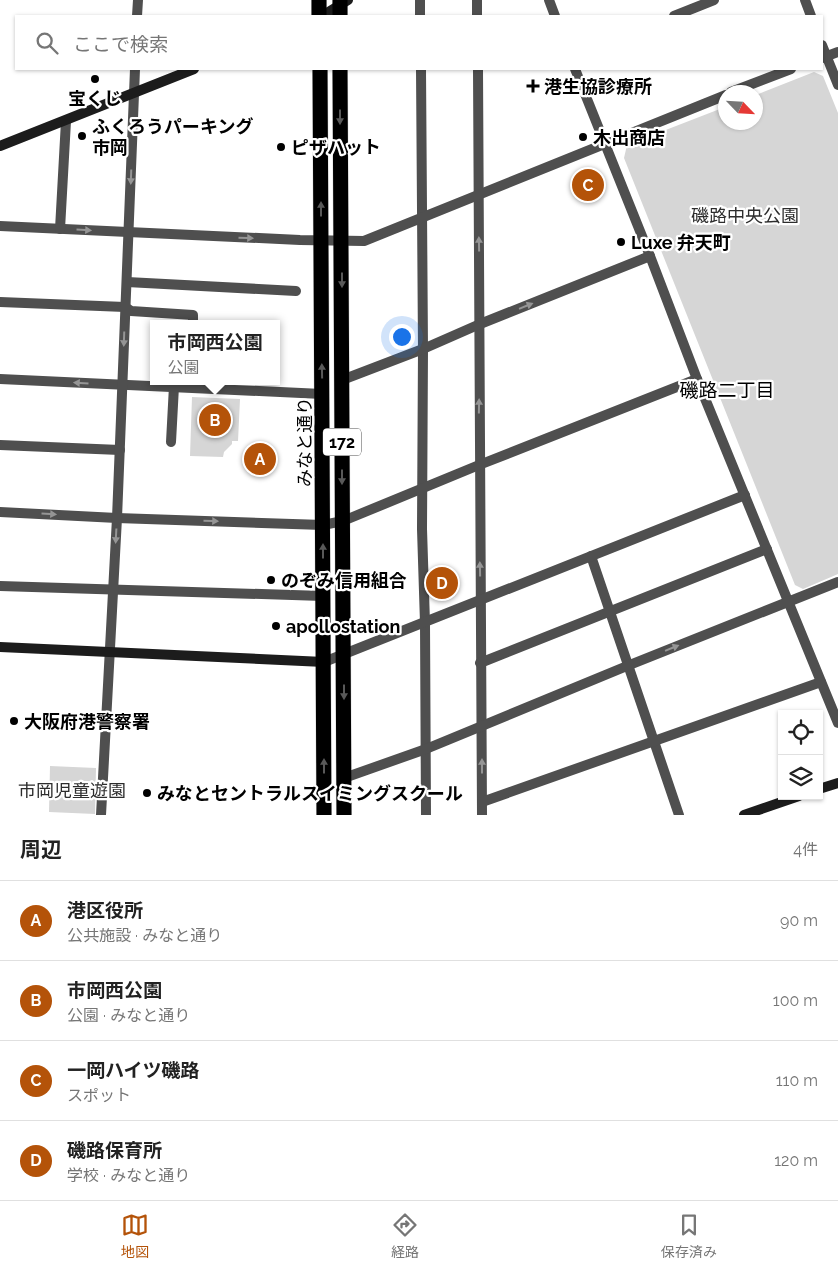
<!DOCTYPE html>
<html lang="ja">
<meta charset="utf-8">
<style>
body{margin:0;font-family:Raleway,"Noto Sans JP",sans-serif;background:#f2f2f2;color:#222}
.controls{position:absolute;right:15px;bottom:15px;display:grid;overflow:hidden;border-radius:0px;box-shadow:0 1px 4px #0004}
.controls button{width:45px;height:45px;display:grid;place-items:center;padding:0;border:0;border-bottom:1px solid #e0e0e0;background:#fff;color:#222;font:25px sans-serif}
.compass{position:absolute;left:718px;top:85px;width:45px;height:45px;border-radius:50%;background:#fff;box-shadow:0 1px 4px #0004;rotate:115deg}
.you{position:absolute;left:401px;top:336px;width:18px;height:18px;margin:-12px;border:4px solid #fff;border-radius:50%;background:#1a73e8;box-shadow:0 0 0 8px #1a73e833}
.badge{display:grid;place-items:center;width:32px;height:32px;border-radius:50%;background:#b45309;color:#fff;font-size:16px;font-weight:700}
.pin{position:absolute;translate:-50% -50%;border:2px solid #fff;box-shadow:0 1px 5px #0006}
.popup{position:absolute;left:150px;top:320px;width:130px;height:65px;box-sizing:border-box;display:grid;place-content:center;border-radius:0px;background:#fff;filter:drop-shadow(0 1px 4px #0005);font-size:16px;white-space:nowrap;color:#767676}
.popup b{font-size:19px;color:#222}
.popup::after{content:'';position:absolute;left:50%;top:100%;margin-left:-10px;border:10px solid transparent;border-top-color:#fff}
.list{margin:0;padding:0;list-style:none}
h2{display:flex;justify-content:space-between;align-items:center;height:65px;margin:0;padding:0 20px;font-size:21px}
h2 small{font-size:16px;font-weight:400;color:#767676}
.list li{display:grid;grid-template-columns:32px 1fr auto;gap:15px;align-items:center;box-sizing:border-box;height:80px;padding:0 20px;border-top:1px solid #e0e0e0}
.list b{display:block;font-size:19px;white-space:nowrap}
.list p{margin:0;font-size:16px;white-space:nowrap;color:#767676}
.list em{font-size:16px;font-style:normal;color:#767676}
.icon{flex:none;width:28px;height:28px;fill:none;stroke:currentColor;stroke-width:2;stroke-linecap:round;stroke-linejoin:round}
.map{position:relative;flex:none;width:838px;height:815px;overflow:hidden}
.search{position:absolute;background:#fff;box-shadow:0 1px 4px #0004;left:15px;right:15px;top:15px;height:55px;display:flex;align-items:center;gap:12px;box-sizing:border-box;padding:0 18px;border-radius:0px;color:#767676;font-size:19px}
.sheet{height:385px;background:#fff}
nav{display:flex;justify-content:space-around;align-items:center;box-sizing:border-box;height:70px;border-top:1px solid #e0e0e0;background:#fff;font-size:14px;color:#767676}
nav a{display:grid;justify-items:center;gap:2px}
nav .on{color:#b45309}
.map>svg:first-child{display:block}
.green{fill:#d6d6d6}
.lines{fill:none;stroke-linecap:round;stroke-linejoin:round}
.highway-casing{stroke:#dbdbdb;stroke-width:16}
.street{stroke:#4f4f4f;stroke-width:10}
.secondary{stroke:#1c1c1c;stroke-width:10}
.highway{stroke:#000;stroke-width:15}
.oneway{fill:#595959}
.oneway2{fill:#959595}
.poi-dot{fill:#000;stroke:#fff;stroke-width:2}
.labels{text-anchor:middle;dominant-baseline:central;stroke-width:4.5;stroke-linejoin:round;paint-order:stroke}
.shield{fill:#fff;stroke:#4c4c4c;stroke-width:1}
.shield-label{font-size:16px;font-weight:bold;fill:#000}
.poi-label{font-size:18px;font-weight:bold;fill:#000;stroke:#fff;text-anchor:start}
.park-label{font-size:18px;fill:#2d2d2d;stroke:#fff}
.street-label{font-size:18px;fill:#000;stroke:#fff}
.neighbourhood-label{font-size:19px;fill:#000;stroke:#fff}
</style>
<div class="map">
<svg width="838" height="815" viewBox="0 0 838 815">
<rect width="100%" height="100%" fill="#fff"/>
<g class="green">
<path d="M 814,72 L 823,76 L 838,113 L 838,574 L 803,589 L 795,585 L 624,158 L 627,145 L 725,107 L 726,122 L 756,122 L 756,95 Z"/>
<path d="M 192,397 L 240,399 L 238,441 L 232,441 L 232,444 L 224,452 L 223,457 L 190,456 Z"/>
<path d="M 50,766 L 96,768 L 95,814 L 49,812 Z"/>
</g>
<g class="lines">
<defs>
<g id="highway">
<path d="M 319,0 L 319,16"/>
<path d="M 340,0 L 340,16"/>
<path d="M 320,69 L 324,815"/>
<path d="M 340,69 L 344,815"/>
</g>
</defs>
<use href="#highway" class="highway-casing"/>
<g class="street">
<path d="M 420,0 L 420,16"/>
<path d="M 477,0 L 477,16"/>
<path d="M 549,0 L 555,16"/>
<path d="M 805,0 L 811,16"/>
<path d="M 137,16 L 138,0"/>
<path d="M 674,16 L 714,0"/>
<path d="M 822,45 L 838,85"/>
<path d="M 822,58 L 838,52"/>
<path d="M 421,69 L 423,349 L 422,529 L 425,623 L 426,815"/>
<path d="M 478,69 C 480,318 480,566 482,815"/>
<path d="M 575,69 L 650,256 L 697,379 L 838,723"/>
<path d="M 731,92 L 791,69"/>
<path d="M 0,226 L 300,240 L 364,241 L 726,95"/>
<path d="M 60,229 L 66,121"/>
<path d="M 127,282 L 296,291"/>
<path d="M 0,302 L 125,307 L 131,311 L 193,315 L 193,324"/>
<path d="M 0,379 L 322,394"/>
<path d="M 342,380 L 423,349 L 480,324 L 650,256"/>
<path d="M 171,442 L 174,386"/>
<path d="M 0,445 L 120,450"/>
<path d="M 0,512 L 117,518 L 323,525 L 343,521 L 479,465 L 697,379"/>
<path d="M 591,556 L 679,815"/>
<path d="M 0,586 L 323,596"/>
<path d="M 324,662 L 745,495"/>
<path d="M 480,663 L 767,549"/>
<path d="M 344,778 L 426,749 L 627,666 L 838,582"/>
<path d="M 482,802 L 821,682"/>
<path d="M 101,815 L 117,518 L 135,69"/>
</g>
<g class="secondary">
<path d="M 322,16 L 348,0"/>
<path d="M 0,146 L 194,69"/>
<path d="M 0,647 L 324,662"/>
<path d="M 819,789 L 838,783"/>
<path d="M 744,815 L 799,796"/>
</g>
<use href="#highway" class="highway"/>
</g>
<defs><path id="oneway-solid" d="M-6-.8H1V-3.2L6.5 0L1 3.2V.8H-6Z" transform="scale(1.25)"/></defs>
<g class="oneway">
<use href="#oneway-solid" transform="translate(340 117) rotate(90)"/>
<use href="#oneway-solid" transform="translate(321 209) rotate(-90)"/>
<use href="#oneway-solid" transform="translate(342 280) rotate(90)"/>
<use href="#oneway-solid" transform="translate(322 371) rotate(-91)"/>
<use href="#oneway-solid" transform="translate(342 477) rotate(90)"/>
<use href="#oneway-solid" transform="translate(323 551) rotate(-90)"/>
<use href="#oneway-solid" transform="translate(344 692) rotate(90)"/>
<use href="#oneway-solid" transform="translate(324 766) rotate(-90)"/>
</g>
<g class="oneway2">
<use href="#oneway-solid" transform="translate(131 177) rotate(92)"/>
<use href="#oneway-solid" transform="translate(84 230) rotate(3)"/>
<use href="#oneway-solid" transform="translate(246 238) rotate(2)"/>
<use href="#oneway-solid" transform="translate(479 244) rotate(-91)"/>
<use href="#oneway-solid" transform="translate(526 306) rotate(-22)"/>
<use href="#oneway-solid" transform="translate(124 339) rotate(92)"/>
<use href="#oneway-solid" transform="translate(81 383) rotate(-177)"/>
<use href="#oneway-solid" transform="translate(479 406) rotate(-89)"/>
<use href="#oneway-solid" transform="translate(49 514) rotate(3)"/>
<use href="#oneway-solid" transform="translate(211 521) rotate(2)"/>
<use href="#oneway-solid" transform="translate(116 536) rotate(93)"/>
<use href="#oneway-solid" transform="translate(480 569) rotate(-91)"/>
<use href="#oneway-solid" transform="translate(672 648) rotate(-22)"/>
<use href="#oneway-solid" transform="translate(482 766) rotate(-90)"/>
</g>
<g class="poi-dot">
<circle cx="95" cy="79" r="5"/>
<path d="M530.5 78.5h5v5h5v5h-5v5h-5v-5h-5v-5h5z"/>
<circle cx="82" cy="136" r="5"/>
<circle cx="583" cy="137" r="5"/>
<circle cx="281" cy="147" r="5"/>
<circle cx="621" cy="242" r="5"/>
<circle cx="271" cy="580" r="5"/>
<circle cx="276" cy="626" r="5"/>
<circle cx="14" cy="721" r="5"/>
<circle cx="147" cy="793" r="5"/>
</g>
<g class="labels">
<rect class="shield" x="323" y="428.5" width="38" height="27" rx="4"/>
<g class="shield-label">
<text x="342" y="442">172</text>
</g>
<g class="poi-label">
<text x="544" y="86">港生協診療所</text>
<text x="95" y="98" text-anchor="middle">宝くじ</text>
<text x="92" y="126">ふくろうパーキング<tspan x="92" dy="21">市岡</tspan></text>
<text x="593" y="137">木出商店</text>
<text x="291" y="147">ピザハット</text>
<text x="631" y="242">Luxe 弁天町</text>
<text x="281" y="580">のぞみ信用組合</text>
<text x="286" y="626">apollostation</text>
<text x="24" y="721">大阪府港警察署</text>
<text x="157" y="793">みなとセントラルスイミングスクール</text>
</g>
<g class="park-label">
<text x="745" y="215">磯路中央公園</text>
<text x="72" y="790">市岡児童遊園</text>
</g>
<g class="street-label">
<text transform="translate(304 442) rotate(-90)">みなと通り</text>
</g>
<g class="neighbourhood-label">
<text x="727" y="390">磯路二丁目</text>
</g>
</g>
</svg>
<div class="controls">
<button><svg class="icon" aria-label="locate" viewBox="0 0 24 24"><circle cx="12" cy="12" r="6"/><path d="M12 2v4M12 18v4M2 12h4M18 12h4"/></svg></button>
<button><svg class="icon" aria-label="layers" viewBox="0 0 24 24"><path d="M12 4l9 5-9 5-9-5zM3 14l9 5 9-5"/></svg></button>
</div>
<svg class="compass" viewBox="-18 -18 36 36"><path d="M0-13l5 13h-10z" fill="#e53935"/><path d="M0 13l5-13h-10z" fill="#767676"/></svg>
<div class="you"></div>
<div class="pin badge" style="left:260px;top:459px">A</div>
<div class="pin badge" style="left:215px;top:420px">B</div>
<div class="popup"><b>市岡西公園</b>公園</div>
<div class="pin badge" style="left:588px;top:185px">C</div>
<div class="pin badge" style="left:442px;top:583px">D</div>
<div class="search"><svg class="icon" aria-label="search" viewBox="0 0 24 24"><circle cx="10" cy="10" r="6"/><path d="M15 15l6 6"/></svg>ここで検索</div>
</div>
<section class="sheet">
<h2>周辺<small>4件</small></h2>
<ul class="list">
<li><span class="badge">A</span><div><b>港区役所</b><p>公共施設 · みなと通り</p></div><em>90 m</em></li>
<li><span class="badge">B</span><div><b>市岡西公園</b><p>公園 · みなと通り</p></div><em>100 m</em></li>
<li><span class="badge">C</span><div><b>一岡ハイツ磯路</b><p>スポット</p></div><em>110 m</em></li>
<li><span class="badge">D</span><div><b>磯路保育所</b><p>学校 · みなと通り</p></div><em>120 m</em></li>
</ul>
</section>
<nav>
<a class="on"><svg class="icon" aria-label="map" viewBox="0 0 24 24"><path d="M3 6l6-2 6 2 6-2v14l-6 2-6-2-6 2zM9 4v14M15 6v14"/></svg>地図</a>
<a><svg class="icon" aria-label="directions" viewBox="0 0 24 24"><path d="M12 3l9 9-9 9-9-9zM9 14v-3h6M13 9l2 2-2 2"/></svg>経路</a>
<a><svg class="icon" aria-label="saved" viewBox="0 0 24 24"><path d="M7 4h10v16l-5-4-5 4z"/></svg>保存済み</a>
</nav>
